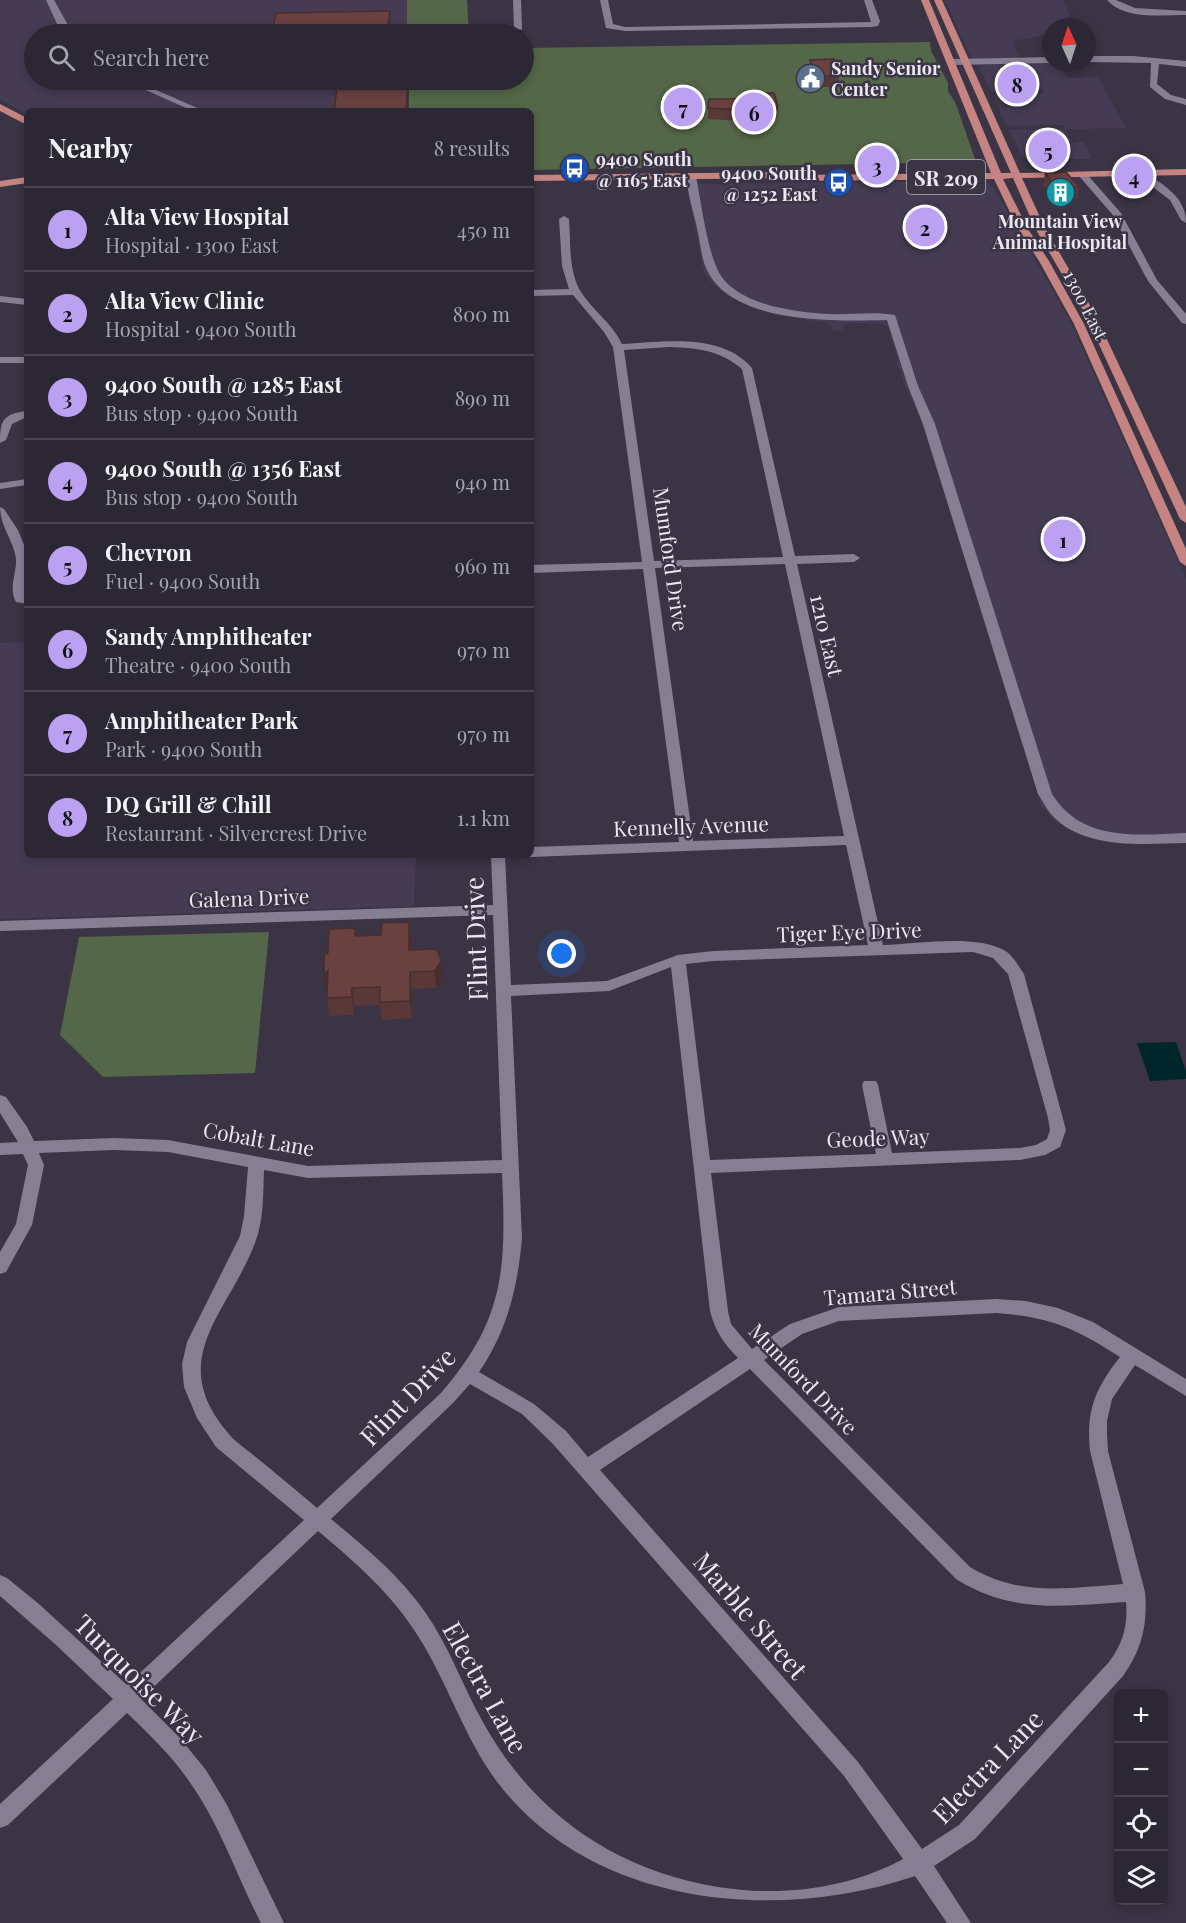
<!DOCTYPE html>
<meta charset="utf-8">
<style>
body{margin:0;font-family:"Playfair Display",serif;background:#342f3c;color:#f1f3f6}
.controls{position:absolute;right:18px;bottom:18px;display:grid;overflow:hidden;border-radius:9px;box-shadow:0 3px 9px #0003}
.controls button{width:54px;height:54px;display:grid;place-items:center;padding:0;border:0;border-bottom:2px solid #48444f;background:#2c2734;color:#f1f3f6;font:30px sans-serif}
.compass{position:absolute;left:1042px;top:18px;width:54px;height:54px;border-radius:50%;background:#2c2734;box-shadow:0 3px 9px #0003;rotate:357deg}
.you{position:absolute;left:562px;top:954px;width:21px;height:21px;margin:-15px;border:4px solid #fff;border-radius:50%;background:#1a73e8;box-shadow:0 0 0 9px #1a73e833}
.badge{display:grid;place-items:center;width:39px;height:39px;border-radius:50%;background:#bca0f2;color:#111;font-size:20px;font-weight:700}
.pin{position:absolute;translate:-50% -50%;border:3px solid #fff;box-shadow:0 2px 6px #0006}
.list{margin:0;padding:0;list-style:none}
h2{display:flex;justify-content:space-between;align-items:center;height:78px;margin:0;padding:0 24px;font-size:26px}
h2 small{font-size:20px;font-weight:400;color:#a6a5ac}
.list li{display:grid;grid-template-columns:39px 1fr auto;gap:18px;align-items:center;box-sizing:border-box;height:84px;padding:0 24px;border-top:2px solid #48444f}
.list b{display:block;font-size:22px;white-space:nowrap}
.list p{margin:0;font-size:20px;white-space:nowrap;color:#a6a5ac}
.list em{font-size:20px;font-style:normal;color:#a6a5ac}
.icon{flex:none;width:33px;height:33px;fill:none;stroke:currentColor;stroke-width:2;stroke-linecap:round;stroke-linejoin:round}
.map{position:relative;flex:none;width:1186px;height:1923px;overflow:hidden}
.search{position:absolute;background:#2c2734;box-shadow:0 3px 9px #0003;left:24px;top:24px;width:510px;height:66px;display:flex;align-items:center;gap:15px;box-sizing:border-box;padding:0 21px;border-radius:33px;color:#a6a5ac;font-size:22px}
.panel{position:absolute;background:#2c2734;box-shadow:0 3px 9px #0003;left:24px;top:108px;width:510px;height:750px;border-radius:9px}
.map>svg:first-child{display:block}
.built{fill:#453c54}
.green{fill:#546748}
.water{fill:#00262b}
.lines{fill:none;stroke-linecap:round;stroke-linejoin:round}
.minor{fill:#867f93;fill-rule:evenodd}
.major{fill:#c58482;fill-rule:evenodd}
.wall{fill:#5a3837}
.shaded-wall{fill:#4a2e2d}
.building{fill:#694140;stroke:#4a2e2d;stroke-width:1.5}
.labels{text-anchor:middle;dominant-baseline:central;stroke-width:5;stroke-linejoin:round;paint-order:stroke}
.far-poi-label{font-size:18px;font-weight:bold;fill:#eae6f2;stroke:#3a3445;text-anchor:start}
.far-street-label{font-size:18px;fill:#eae6f2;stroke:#3a3445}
.shield{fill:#3a3445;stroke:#b5b1be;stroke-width:1.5}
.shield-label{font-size:20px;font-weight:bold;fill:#eae6f2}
.street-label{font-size:21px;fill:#eae6f2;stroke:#3a3445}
.near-street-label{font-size:26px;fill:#eae6f2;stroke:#3a3445}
</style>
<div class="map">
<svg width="1186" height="1923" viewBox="0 0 1186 1923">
<rect width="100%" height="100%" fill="#3a3445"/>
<g class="built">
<path d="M 0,0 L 407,0 L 407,34 L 34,34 L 34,80 L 408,80 L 409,111 L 27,111 L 27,115 L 0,99 Z"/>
<path d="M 945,0 L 1064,0 L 1073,27 L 1051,27 L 1051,34 L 1012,41 L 1020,58 L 977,59 L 970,56 Z"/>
<path d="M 1059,63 L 1067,78 L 1098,77 L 1126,128 L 1066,129 L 1072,143 L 1084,142 L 1092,159 L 1024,159 L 1008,130 L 1065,129 L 1064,125 L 1007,126 L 993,95 L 1043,93 L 1035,78 L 1041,91 L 991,92 L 979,67 L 983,65 Z"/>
<path d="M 976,181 L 986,182 L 993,187 L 1069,319 L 1186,579 L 1186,843 L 1122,844 L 1099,841 L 1068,829 L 1052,818 L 1041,805 L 946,499 L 919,416 L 904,384 L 900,369 L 902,368 L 898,368 L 896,362 L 898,361 L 888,327 L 878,323 L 850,323 L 843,326 L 843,331 L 833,331 L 831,326 L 826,323 L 773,314 L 742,303 L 725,294 L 712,283 L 704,272 L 687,188 L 679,184 Z"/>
<path d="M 27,642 L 27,855 L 416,855 L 414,906 L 0,919 L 0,643 Z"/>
</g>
<g class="green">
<path d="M 407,0 L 467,0 L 469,34 L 407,34 Z"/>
<path d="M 930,42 L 931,51 L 948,83 L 948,91 L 956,104 L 976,162 L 531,170 L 531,111 L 409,111 L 409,80 L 524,80 L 524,48 Z"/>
<path d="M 269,932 L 255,1073 L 103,1077 L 60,1035 L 79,937 Z"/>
</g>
<path class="water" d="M 1176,1042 L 1186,1071 L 1186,1079 L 1150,1081 L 1137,1043 Z"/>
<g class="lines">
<g class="minor">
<path d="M 46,0 L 54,0 L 73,34 L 65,34 L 58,26 Z"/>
<path d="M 513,0 L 521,0 L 522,29 L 518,31 L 514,29 Z"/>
<path d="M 600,0 L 608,0 L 613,24 L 625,27 L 871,22 L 864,0 L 872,0 L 880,21 L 878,26 L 871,27 L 625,31 L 606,28 Z"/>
<path d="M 1107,0 L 1116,0 L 1135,8 L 1186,11 L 1186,15 C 1161,15 1125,20 1107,0 Z"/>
<path d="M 1087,56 L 1133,56 L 1186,61 L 1186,67 L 1159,64 L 1157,84 L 1171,95 L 1186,99 L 1186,105 L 1165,99 L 1150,87 L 1151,63 L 1087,62 Z"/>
<path d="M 1051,57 L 1051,63 L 951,65 L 947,62 L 951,59 Z"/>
<path d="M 123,80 L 133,80 L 202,110 L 193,111 Z"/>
<path d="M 1137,171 L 1143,171 C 1163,185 1186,196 1186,223 L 1181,220 L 1170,200 L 1137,175 Z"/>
<path d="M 1079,172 L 1085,172 L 1121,213 L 1157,280 L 1186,314 L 1186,324 L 1182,323 L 1148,281 L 1112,214 L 1079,176 Z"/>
<path d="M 688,174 L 696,176 C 701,202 706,242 716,266 C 730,305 795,312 830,314 C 851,315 874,311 895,315 L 918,386 L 935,424 L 1052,794 C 1082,842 1136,835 1186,833 L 1186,843 C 1143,844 1082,850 1051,814 C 1046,808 1042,800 1038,794 L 923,424 L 908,386 L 887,320 C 835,321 731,325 706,268 C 701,256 700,240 697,228 C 694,212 685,189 688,174 Z"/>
<path d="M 564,216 L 569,219 C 571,243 568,271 581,292 C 593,311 612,323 622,344 C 664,342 721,332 752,368 L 795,556 L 854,554 L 860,558 L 854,562 L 797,564 L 883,945 C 916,944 979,933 1007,952 C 1014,958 1019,966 1024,974 L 1066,1130 L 1060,1147 L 1045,1155 L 1020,1160 L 711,1173 L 728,1311 L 731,1324 L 752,1349 L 790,1324 L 839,1307 L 996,1299 L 1026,1301 L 1058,1308 L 1093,1322 L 1186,1379 L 1186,1396 L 1135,1365 L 1112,1399 L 1107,1421 L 1107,1435 L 1108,1451 L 1145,1592 C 1148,1624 1142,1649 1123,1676 L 975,1839 L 934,1866 L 971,1923 L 947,1923 L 915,1876 C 777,1923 593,1907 498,1783 C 464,1738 448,1683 418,1636 C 392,1594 355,1562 318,1531 L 141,1699 L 179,1737 L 206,1770 L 227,1805 L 284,1923 L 261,1923 C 237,1877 221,1827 191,1784 C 173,1757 150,1735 127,1713 L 8,1825 L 0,1828 L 0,1804 L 113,1699 L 55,1644 L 0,1596 L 0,1575 L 7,1578 L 39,1604 L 127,1685 L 304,1520 L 216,1447 L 197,1418 L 184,1387 L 182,1364 L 187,1342 L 240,1236 L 244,1216 L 248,1167 L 168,1152 L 114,1150 L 39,1153 L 44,1165 L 32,1225 L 6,1272 L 0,1274 L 0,1252 L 16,1224 L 28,1165 L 23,1154 L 0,1155 L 0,1143 L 18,1142 L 0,1113 L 0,1095 L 6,1097 L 27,1127 L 34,1141 L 114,1138 L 168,1140 L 308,1166 L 502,1160 L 493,915 L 0,931 L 0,921 L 493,905 L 491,855 L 505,855 L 511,985 L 607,981 L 678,955 L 713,951 L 868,945 L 846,845 L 531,857 L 526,855 L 531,855 L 531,847 L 679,842 L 643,569 L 531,573 L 531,565 L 642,562 L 613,347 L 604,332 L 573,295 L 531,296 L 531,290 L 569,289 L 562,266 L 559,219 ZM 669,347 C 697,348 720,350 742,369 L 783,557 L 654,561 L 624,350 ZM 785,564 L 844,836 L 693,841 L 655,568 ZM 973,952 L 993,958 L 1008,974 L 1048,1118 L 1050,1130 L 1047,1139 L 1036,1145 L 1020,1148 L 892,1153 L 878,1085 L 876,1081 L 864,1081 L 862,1085 L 876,1154 L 710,1160 L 686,964 L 713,961 ZM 671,967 L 710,1311 C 715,1331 724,1344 738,1358 L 588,1457 L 566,1431 L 534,1404 L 479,1372 C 507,1332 518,1286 522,1238 L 511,996 L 609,991 ZM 264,1170 L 308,1178 L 502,1173 C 506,1267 506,1318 441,1393 L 317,1508 C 297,1491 277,1474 257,1458 C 248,1450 236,1443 229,1434 C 164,1359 228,1314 255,1243 C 264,1220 263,1194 264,1170 ZM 996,1313 C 1051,1317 1075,1328 1120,1357 C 1095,1389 1086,1410 1090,1451 L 1123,1584 C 1068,1588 1019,1597 970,1567 L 764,1360 L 802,1334 L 839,1321 ZM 750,1369 L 956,1579 C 1012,1614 1063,1606 1126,1602 C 1128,1626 1123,1643 1109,1662 L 959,1825 L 922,1849 L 858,1762 L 600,1470 ZM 470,1384 L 522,1414 L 552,1443 L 844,1776 L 903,1859 C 848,1889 780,1897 718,1887 C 616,1870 535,1815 484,1724 C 463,1687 449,1646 425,1612 C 399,1575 365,1547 331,1519 L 453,1403 Z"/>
<path d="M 0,296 L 27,299 L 27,305 L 0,302 Z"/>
<rect x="0" y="357" width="27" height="6"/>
<path d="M 27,411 L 27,417 L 12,424 L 6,440 L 0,443 C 0,420 3,414 27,411 Z"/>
<path d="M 27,479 L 27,485 L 0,489 L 0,483 Z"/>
<path d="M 0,507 L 4,509 L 18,530 L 26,550 L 27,572 L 24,591 L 27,604 L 16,602 C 8,587 17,574 16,558 C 13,540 0,526 0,507 Z"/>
</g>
<g class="major">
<path d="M 921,0 L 929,0 L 1001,173 L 1011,173 L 934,0 L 942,0 L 1020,173 L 1186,169 L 1186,175 L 1022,178 L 1045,228 L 1094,312 L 1186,507 L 1186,523 L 1180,519 L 1084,312 L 1035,228 L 1013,178 L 1003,179 L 1028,229 L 1049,261 L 1084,324 L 1186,549 L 1186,566 L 1180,562 L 1074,324 L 1039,261 L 1018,229 L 994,179 L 798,181 L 781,178 L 531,181 L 531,175 L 781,172 L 798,175 L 991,173 Z"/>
<path d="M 0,104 L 27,118 L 27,125 L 0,111 Z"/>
<path d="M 27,177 L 27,183 L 0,187 L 0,181 Z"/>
</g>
</g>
<g class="wall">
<path d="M 810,60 L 839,76 L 838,87 L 814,87 L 809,70 Z"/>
<path d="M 266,80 L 364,80 L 364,86 L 408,86 L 408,111 L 334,111 L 337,88 L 267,89 Z"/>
<path d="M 709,99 L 777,117 L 742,121 L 708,119 Z"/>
<path d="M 1045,173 L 1079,187 L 1077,199 L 1055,200 L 1043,185 Z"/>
<path d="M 356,936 L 411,939 L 410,950 L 435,949 L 442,978 L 436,988 L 412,989 L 412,1018 L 382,1020 L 380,1005 L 354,1006 L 354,1015 L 329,1016 L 327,998 L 327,991 L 326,991 L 328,953 Z"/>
</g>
<g class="shaded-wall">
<path d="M 390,11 L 391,25 L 389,34 L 387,34 Z"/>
<path d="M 408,86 L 408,111 L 406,111 Z"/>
<path d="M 778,106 L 777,117 L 742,121 L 742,110 Z"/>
<path d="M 409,922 L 411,939 L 410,968 L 409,950 Z"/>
<path d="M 441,961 L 442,978 L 436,988 L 435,971 Z"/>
<path d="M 328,971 L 330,989 L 326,991 L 324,974 Z"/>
<path d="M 410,972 L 412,989 L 412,1018 L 410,1001 Z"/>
<path d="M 352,988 L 354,1006 L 354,1015 L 352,997 Z"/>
</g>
<g class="building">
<path d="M 390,11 L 387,34 L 272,34 L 276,13 Z"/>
<path d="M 834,59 L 839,76 L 815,76 L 810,60 Z"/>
<path d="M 338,80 L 362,80 L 362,86 L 408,86 L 406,111 L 334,111 Z"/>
<path d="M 761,93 L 774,93 L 778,106 L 742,110 L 708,108 L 709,99 L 751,99 Z"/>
<path d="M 1066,172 L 1079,187 L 1057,189 L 1045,173 Z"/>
<path d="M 409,922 L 409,950 L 435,949 L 438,952 L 441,961 L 435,971 L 410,972 L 410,1001 L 380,1002 L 380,987 L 352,988 L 352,997 L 327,998 L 328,971 L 324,974 L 324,955 L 328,953 L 329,929 L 355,928 L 355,936 L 381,935 L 382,923 Z"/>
</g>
<defs>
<symbol id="civic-disc" viewBox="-11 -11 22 22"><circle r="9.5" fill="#5c6f8a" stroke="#3a3445"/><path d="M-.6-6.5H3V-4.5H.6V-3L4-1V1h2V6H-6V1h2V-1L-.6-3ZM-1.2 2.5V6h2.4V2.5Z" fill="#fff"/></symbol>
<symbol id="bus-disc" viewBox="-11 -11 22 22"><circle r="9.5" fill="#1a4fb4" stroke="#3a3445"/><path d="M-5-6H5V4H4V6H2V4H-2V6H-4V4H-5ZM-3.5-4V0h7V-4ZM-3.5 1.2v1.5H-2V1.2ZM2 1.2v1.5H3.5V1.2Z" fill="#fff"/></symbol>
<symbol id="building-disc" viewBox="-11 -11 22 22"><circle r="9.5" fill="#0f9aa8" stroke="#3a3445"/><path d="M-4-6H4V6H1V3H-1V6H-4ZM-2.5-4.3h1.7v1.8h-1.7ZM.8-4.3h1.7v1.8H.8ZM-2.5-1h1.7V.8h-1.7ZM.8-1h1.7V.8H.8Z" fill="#fff"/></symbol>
</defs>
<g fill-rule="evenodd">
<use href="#civic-disc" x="794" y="62" width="33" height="33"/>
<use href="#bus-disc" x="558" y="152" width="33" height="33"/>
<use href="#bus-disc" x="822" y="166" width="33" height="33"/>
<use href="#building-disc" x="1044" y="176" width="33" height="33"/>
</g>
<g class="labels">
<g class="far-poi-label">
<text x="831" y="68">Sandy Senior<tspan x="831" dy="21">Center</tspan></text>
<text x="596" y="159">9400 South<tspan x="596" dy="21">@ 1165 East</tspan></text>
<text x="817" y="173" text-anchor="end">9400 South<tspan x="817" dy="21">@ 1252 East</tspan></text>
<text x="1060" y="221" text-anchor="middle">Mountain View<tspan x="1060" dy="21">Animal Hospital</tspan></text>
</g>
<g class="far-street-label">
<text transform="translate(1086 305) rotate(63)">1300 East</text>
</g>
<rect class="shield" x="907" y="160" width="78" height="34" rx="4.5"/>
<g class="shield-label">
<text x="946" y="177">SR 209</text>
</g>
<g class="street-label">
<text transform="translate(672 559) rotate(82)">Mumford Drive</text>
<text transform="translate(828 635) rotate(77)">1210 East</text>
<text transform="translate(691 825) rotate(-2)">Kennelly Avenue</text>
<text transform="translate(249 897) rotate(-2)">Galena Drive</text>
<text transform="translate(849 931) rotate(-2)">Tiger Eye Drive</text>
<text transform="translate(878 1137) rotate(-2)">Geode Way</text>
<text transform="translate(259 1138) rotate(10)">Cobalt Lane</text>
<text transform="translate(890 1291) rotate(-5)">Tamara Street</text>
<text transform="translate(804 1378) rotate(46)">Mumford Drive</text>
</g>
<g class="near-street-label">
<text transform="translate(475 939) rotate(-92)">Flint Drive</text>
<text transform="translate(407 1396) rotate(-46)">Flint Drive</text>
<text transform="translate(751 1615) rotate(49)">Marble Street</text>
<text transform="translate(140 1679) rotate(45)">Turquoise Way</text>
<text transform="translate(486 1687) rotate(61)">Electra Lane</text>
<text transform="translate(987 1766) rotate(-46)">Electra Lane</text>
</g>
</g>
</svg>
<div class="controls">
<button>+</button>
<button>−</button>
<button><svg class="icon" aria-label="locate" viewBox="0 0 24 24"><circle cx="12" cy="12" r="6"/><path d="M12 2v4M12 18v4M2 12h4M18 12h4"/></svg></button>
<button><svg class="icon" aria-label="layers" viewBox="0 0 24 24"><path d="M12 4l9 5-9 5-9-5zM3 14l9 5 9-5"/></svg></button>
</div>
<svg class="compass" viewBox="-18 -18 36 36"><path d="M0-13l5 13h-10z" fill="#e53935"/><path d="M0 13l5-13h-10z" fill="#a6a5ac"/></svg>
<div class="you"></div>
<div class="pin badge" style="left:1063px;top:539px">1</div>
<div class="pin badge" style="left:925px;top:227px">2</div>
<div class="pin badge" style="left:877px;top:165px">3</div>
<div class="pin badge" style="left:1134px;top:176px">4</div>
<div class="pin badge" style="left:1048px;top:150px">5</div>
<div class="pin badge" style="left:754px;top:112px">6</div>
<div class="pin badge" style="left:683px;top:107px">7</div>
<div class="pin badge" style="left:1017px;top:84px">8</div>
<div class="search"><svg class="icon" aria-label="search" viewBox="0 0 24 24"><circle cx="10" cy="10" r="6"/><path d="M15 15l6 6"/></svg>Search here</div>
<section class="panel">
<h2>Nearby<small>8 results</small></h2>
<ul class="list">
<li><span class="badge">1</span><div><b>Alta View Hospital</b><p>Hospital · 1300 East</p></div><em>450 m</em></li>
<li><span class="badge">2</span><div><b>Alta View Clinic</b><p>Hospital · 9400 South</p></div><em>800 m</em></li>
<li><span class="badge">3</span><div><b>9400 South @ 1285 East</b><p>Bus stop · 9400 South</p></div><em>890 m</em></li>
<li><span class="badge">4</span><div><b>9400 South @ 1356 East</b><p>Bus stop · 9400 South</p></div><em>940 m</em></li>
<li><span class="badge">5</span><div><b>Chevron</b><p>Fuel · 9400 South</p></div><em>960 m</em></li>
<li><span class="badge">6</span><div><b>Sandy Amphitheater</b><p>Theatre · 9400 South</p></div><em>970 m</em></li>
<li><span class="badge">7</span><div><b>Amphitheater Park</b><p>Park · 9400 South</p></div><em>970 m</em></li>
<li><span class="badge">8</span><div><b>DQ Grill &amp; Chill</b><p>Restaurant · Silvercrest Drive</p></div><em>1.1 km</em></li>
</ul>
</section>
</div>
